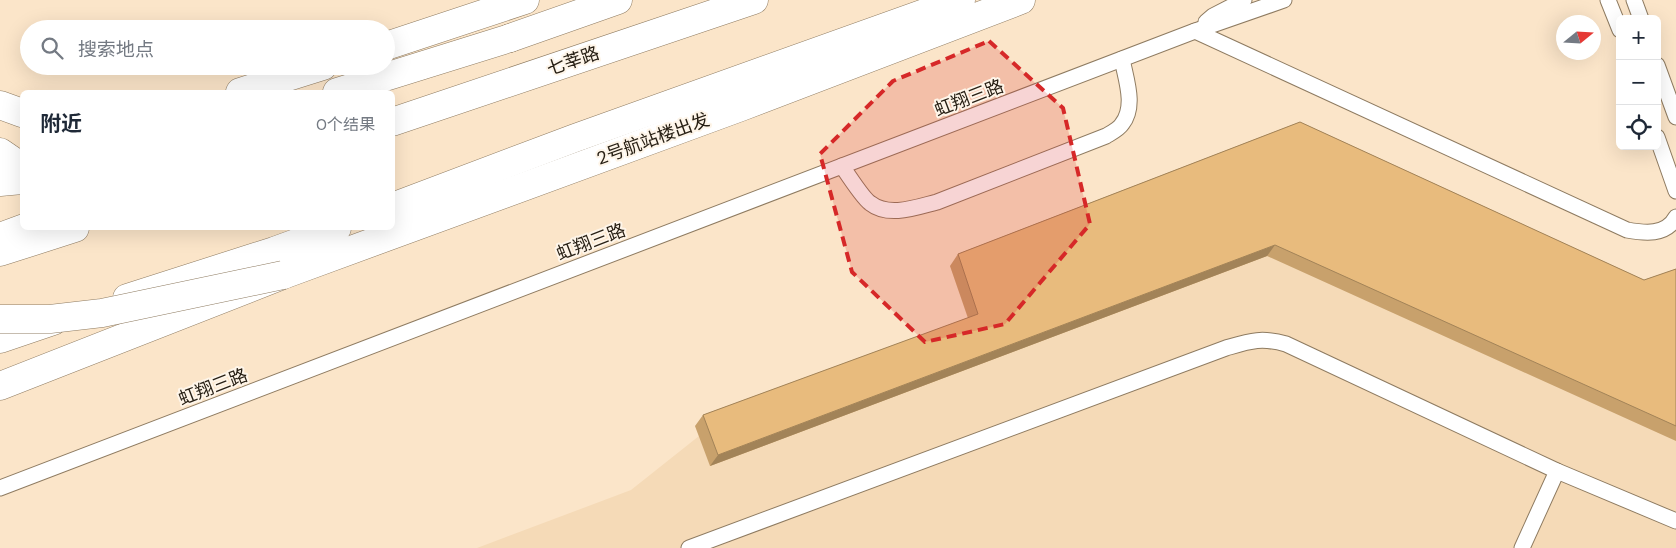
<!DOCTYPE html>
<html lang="zh">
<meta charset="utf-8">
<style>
body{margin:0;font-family:"DM Sans","Noto Sans SC",sans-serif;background:#f6f6f7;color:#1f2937}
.controls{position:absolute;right:15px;top:15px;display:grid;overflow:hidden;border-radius:8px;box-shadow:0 5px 20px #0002}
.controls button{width:45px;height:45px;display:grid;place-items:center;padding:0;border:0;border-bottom:1px solid #e0e1e3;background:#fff;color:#1f2937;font:25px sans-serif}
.compass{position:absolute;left:1556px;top:15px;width:45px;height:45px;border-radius:50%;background:#fff;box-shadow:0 5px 20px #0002;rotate:72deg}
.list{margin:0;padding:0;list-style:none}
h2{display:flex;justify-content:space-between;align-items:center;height:65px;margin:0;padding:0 20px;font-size:21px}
h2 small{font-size:16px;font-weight:400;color:#747a83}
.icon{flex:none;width:28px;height:28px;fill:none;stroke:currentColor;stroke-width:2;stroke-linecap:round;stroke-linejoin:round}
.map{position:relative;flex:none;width:1676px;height:548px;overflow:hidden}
.search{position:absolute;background:#fff;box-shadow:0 5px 20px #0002;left:20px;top:20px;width:375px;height:55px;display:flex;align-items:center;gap:12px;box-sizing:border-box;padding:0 18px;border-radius:28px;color:#747a83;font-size:19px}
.panel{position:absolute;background:#fff;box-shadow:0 5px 20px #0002;left:20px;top:90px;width:375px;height:140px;border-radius:8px}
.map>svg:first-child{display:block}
.built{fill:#f5dab7}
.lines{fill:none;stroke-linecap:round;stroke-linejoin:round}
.lane-casing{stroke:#8e7b61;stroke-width:17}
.street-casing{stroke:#8e7b61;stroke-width:29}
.secondary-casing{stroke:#8e7b61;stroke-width:29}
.primary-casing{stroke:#8e7b61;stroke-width:29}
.highway-casing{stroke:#8e7b61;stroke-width:29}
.lane{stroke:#fff;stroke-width:15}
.street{stroke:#fff;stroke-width:28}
.secondary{stroke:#fff;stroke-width:28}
.primary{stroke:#fff;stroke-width:28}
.highway{stroke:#fff;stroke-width:28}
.highway-bridge-casing{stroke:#8e7b61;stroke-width:29;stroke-linecap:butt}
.highway-bridge{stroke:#fff;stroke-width:28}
.wall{fill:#c8a16c}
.shaded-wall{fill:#a28358}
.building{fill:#e8bb7d;stroke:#a28358}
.marked{fill:#d62828;fill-opacity:0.2;stroke:#d62828;stroke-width:4;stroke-dasharray:10 6;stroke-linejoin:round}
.labels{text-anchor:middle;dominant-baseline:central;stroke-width:4;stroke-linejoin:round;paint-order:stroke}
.street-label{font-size:18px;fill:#282015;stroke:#fef5e9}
</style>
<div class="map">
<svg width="1676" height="548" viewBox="0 0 1676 548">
<rect width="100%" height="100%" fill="#fbe5c9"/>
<path class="built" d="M 1292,134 L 1636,292 L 1676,277 L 1676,548 L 477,548 L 631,490 L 699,436 L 695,426 L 970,325 L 950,266 Z"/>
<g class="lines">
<defs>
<g id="lane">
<path d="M 1608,0 L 1620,30"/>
<path d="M 1634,0 L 1641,19"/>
<path d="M 1206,22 L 1213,16 L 1244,0"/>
<path d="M 1195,31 L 1627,230 C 1644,233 1666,236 1676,217"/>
<path d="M 1657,65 L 1676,117"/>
<path d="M 1657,137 L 1676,191"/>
<path d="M 842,166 C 848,175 863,198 870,203 C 889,218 917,207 937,202 L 1106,136 C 1111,133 1119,129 1122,124 C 1136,106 1126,80 1122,59"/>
<path d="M 0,488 L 1195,31 L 1284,0"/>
<path d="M 689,548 L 1226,348 C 1250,341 1261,337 1286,344 L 1557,471 L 1676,521"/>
<path d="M 1522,548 L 1557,471"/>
</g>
<g id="street">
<path d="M 392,207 L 575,138 L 961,0"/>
<path d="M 127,298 L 274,251 L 337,228"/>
<path d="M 0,339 L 53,321"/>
</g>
<g id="secondary">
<path d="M 386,46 L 525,0"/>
<path d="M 240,92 L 323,66"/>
<path d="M 0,105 L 22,113"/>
</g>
<g id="primary">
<path d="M 510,38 L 618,0"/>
<path d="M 392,122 L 754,0"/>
<path d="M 0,152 L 22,167"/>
<path d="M 0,252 L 75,228"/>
</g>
<g id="highway">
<path d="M 337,92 L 510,38"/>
<path d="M 0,182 L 22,180"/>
<path d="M 0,237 L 24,228"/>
<path d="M 0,386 L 283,275 L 741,107 L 1021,0"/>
</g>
</defs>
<use href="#lane" class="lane-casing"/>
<use href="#street" class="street-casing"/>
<use href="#secondary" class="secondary-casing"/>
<use href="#primary" class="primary-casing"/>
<use href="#highway" class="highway-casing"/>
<use href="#lane" class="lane"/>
<use href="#street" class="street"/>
<use href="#secondary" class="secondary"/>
<use href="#primary" class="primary"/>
<use href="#highway" class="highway"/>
<defs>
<path id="highway-bridge" d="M 0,319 L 50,319 L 102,313 L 283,275"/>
</defs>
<use href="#highway-bridge" class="highway-bridge-casing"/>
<use href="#highway-bridge" class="highway-bridge"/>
</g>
<path class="wall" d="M 1300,122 L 1644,280 L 1676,269 L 1676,441 L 1267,256 L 710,466 L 695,426 L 703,415 L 968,318 L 950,266 L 958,254 Z"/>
<path class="shaded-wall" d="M 1275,245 L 1267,256 L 710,466 L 718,455 Z"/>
<path class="building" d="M 1300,122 L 1644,280 L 1676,269 L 1676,426 L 1275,245 L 718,455 L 703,415 L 978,314 L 958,254 Z"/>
<path class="marked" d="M 989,41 L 1063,108 L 1090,224 L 1005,324 L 925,342 L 852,272 L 820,154 L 893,81 Z"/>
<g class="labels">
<g class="street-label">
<text transform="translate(573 61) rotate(-19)">七莘路</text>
<text transform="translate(969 98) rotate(-21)">虹翔三路</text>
<text transform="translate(653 139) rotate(-20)">2号航站楼出发</text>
<text transform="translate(591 242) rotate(-21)">虹翔三路</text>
<text transform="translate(213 387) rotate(-21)">虹翔三路</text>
</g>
</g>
</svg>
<div class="controls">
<button>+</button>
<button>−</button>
<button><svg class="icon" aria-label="locate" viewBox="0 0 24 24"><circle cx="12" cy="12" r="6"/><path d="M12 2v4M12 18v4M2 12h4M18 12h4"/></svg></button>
</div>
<svg class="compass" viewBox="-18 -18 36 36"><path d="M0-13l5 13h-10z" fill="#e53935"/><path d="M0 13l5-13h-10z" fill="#747a83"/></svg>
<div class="search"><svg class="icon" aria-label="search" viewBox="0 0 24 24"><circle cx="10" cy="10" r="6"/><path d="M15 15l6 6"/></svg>搜索地点</div>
<section class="panel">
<h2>附近<small>0个结果</small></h2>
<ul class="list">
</ul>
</section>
</div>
